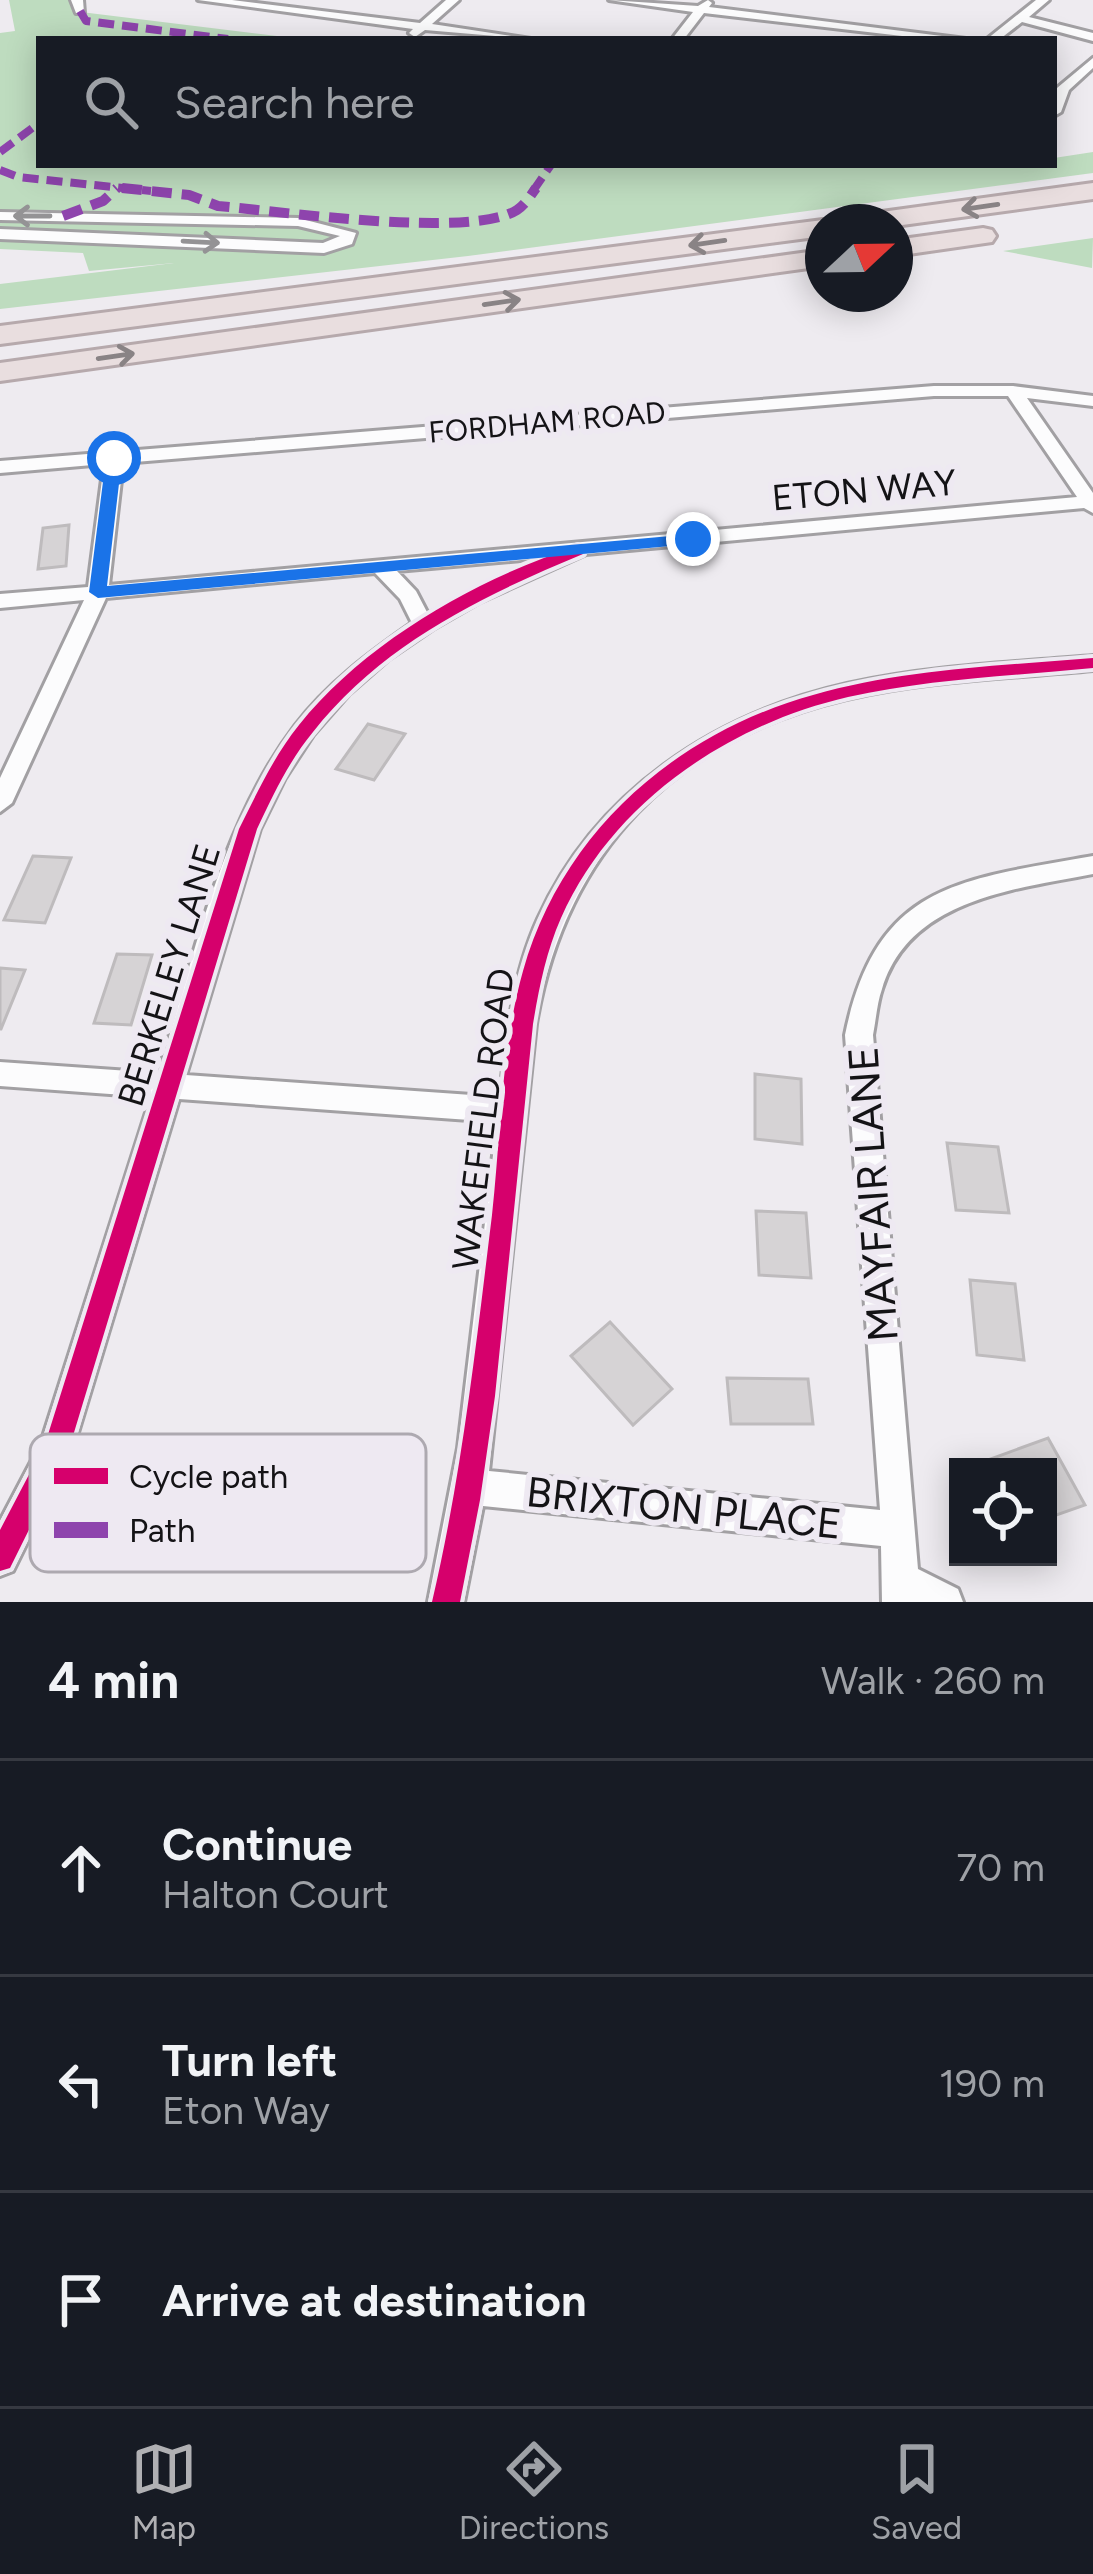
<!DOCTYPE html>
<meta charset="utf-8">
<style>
body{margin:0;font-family:Figtree,sans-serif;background:#20242c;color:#f1f3f6}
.controls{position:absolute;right:36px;bottom:36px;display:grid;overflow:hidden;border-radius:0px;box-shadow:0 6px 30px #0003}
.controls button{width:108px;height:108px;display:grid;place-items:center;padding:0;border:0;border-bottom:3px solid #363941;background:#171b24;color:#f1f3f6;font:60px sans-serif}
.compass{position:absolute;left:805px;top:204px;width:108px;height:108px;border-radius:50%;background:#171b24;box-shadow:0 6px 30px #0003;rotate:68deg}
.stop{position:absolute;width:36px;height:36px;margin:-27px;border:9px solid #1a73e8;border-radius:50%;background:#fff}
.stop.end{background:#1a73e8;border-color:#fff;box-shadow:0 3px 12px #0008}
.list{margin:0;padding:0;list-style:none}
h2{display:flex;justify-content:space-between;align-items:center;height:156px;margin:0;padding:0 48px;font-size:51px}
h2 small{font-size:39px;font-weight:400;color:#9ea1a6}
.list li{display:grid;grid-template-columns:78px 1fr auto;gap:36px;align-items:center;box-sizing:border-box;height:216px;padding:0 48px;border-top:3px solid #363941}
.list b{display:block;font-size:45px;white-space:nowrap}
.list p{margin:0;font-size:39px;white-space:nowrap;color:#9ea1a6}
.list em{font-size:39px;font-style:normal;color:#9ea1a6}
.icon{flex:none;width:66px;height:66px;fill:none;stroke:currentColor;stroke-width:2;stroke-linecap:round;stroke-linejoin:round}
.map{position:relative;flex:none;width:1093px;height:1602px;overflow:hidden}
.search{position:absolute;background:#171b24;box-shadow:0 6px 30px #0003;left:36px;right:36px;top:36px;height:132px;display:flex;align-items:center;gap:30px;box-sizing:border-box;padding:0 42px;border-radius:0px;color:#9ea1a6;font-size:45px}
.sheet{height:804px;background:#171b24}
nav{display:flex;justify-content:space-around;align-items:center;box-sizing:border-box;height:168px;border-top:3px solid #363941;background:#171b24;font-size:33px;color:#9ea1a6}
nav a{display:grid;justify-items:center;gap:6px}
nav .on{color:#b0b0b3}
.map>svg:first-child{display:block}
.green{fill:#bedcbf}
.building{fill:#d6d3d5;stroke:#bebbbd;stroke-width:3}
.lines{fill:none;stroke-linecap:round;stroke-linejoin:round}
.street-casing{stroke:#a2a0a3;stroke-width:6}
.highway-casing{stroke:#b6a9ac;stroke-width:6}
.street{fill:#fcfcfd;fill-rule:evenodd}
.highway{fill:#e9dedf;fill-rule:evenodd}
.quiet-far1{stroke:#8e44ad;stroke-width:8;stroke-dasharray:16 8;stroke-linecap:butt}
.quiet{stroke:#8e44ad;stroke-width:10;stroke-dasharray:20 10;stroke-linecap:butt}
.cycleway-casing{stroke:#eee9f2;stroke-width:8}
.cycleway{fill:#d6006c;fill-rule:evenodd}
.oneway{stroke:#898385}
.oneway2{stroke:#949395}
.route{fill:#1a73e8}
.labels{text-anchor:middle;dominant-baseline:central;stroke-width:12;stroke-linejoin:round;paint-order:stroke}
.far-street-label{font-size:30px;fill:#141316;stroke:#eee9f2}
.street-label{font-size:36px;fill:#141316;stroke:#eee9f2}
.near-street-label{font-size:42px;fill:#141316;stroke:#eee9f2}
.key{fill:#eee9f2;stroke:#ada9b0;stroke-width:3}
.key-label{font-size:33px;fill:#141316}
</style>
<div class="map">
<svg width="1093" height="1602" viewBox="0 0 1093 1602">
<rect width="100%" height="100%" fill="#eeebf0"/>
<g class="green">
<path d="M 9,0 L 75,0 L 81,12 L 302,39 L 39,39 L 39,165 L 988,166 L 1054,165 L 1054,158 L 1093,152 L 1093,173 L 468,256 L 0,309 L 0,284 L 174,263 L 89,271 L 83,253 L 0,249 L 0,33 L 15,31 Z"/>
<path d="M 1093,238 L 1092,268 L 1003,251 Z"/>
</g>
<g class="building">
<path d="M 69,525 L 66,566 L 38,569 L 43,528 Z"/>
<path d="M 368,724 L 405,734 L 374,780 L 336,769 Z"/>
<path d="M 33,856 L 71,858 L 45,923 L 4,920 Z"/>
<path d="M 117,954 L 152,955 L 131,1025 L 94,1023 Z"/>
<path d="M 0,968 L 25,970 L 1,1029 L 0,1029 Z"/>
<path d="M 755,1074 L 801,1079 L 802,1144 L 755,1139 Z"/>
<path d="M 947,1143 L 998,1147 L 1009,1213 L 956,1210 Z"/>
<path d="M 756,1211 L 806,1213 L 811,1278 L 759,1275 Z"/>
<path d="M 970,1280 L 1015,1284 L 1024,1360 L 977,1355 Z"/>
<path d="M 610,1322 L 672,1389 L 633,1425 L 571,1356 Z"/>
<path d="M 727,1378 L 808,1379 L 813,1424 L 731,1424 Z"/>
<path d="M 1048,1438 L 1085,1505 L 1048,1518 L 1048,1467 L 977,1464 Z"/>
</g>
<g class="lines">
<defs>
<g id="street">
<path d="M 71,0 L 83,0 L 84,13 L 76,13 Z"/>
<path d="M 198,0 L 232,0 L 420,23 L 446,0 L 459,0 L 432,24 L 531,39 L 425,30 L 415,37 L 409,33 L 413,29 Z"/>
<path d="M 609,0 L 698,6 L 708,0 L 712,3 L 709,7 L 966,39 L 928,39 L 704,13 L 684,39 L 672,39 L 693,12 Z"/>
<path d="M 1036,0 L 1049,0 L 1029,17 L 1093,33 L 1093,41 L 1022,22 L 1000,39 L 987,39 Z"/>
<path d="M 1093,58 L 1093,68 L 1069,90 L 1061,112 L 1054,116 L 1057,88 Z"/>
<path d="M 0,212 L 298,218 L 356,233 L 352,244 L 324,253 L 0,239 L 0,229 L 323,243 L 340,236 L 298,226 L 0,220 Z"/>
<path d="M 934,386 L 1013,386 L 1093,396 L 1093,406 L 1027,398 L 1093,493 L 1093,513 L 1084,508 L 586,554 L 480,602 L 433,629 L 389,659 L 349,694 L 313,735 L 285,778 L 260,829 L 186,1075 L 500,1097 C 506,1037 513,974 538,919 C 595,792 714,714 847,684 C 928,666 1011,663 1093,656 L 1093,670 C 1011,678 927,680 846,699 C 675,739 565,852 536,1024 L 489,1471 L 880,1510 L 845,1035 C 876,883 959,880 1093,856 L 1093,874 C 1015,889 909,899 882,989 C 877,1003 876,1020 873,1035 L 918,1569 L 958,1589 L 963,1602 L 882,1602 L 881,1546 L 483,1506 L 464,1602 L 428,1602 L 458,1448 L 497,1122 L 179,1099 L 73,1449 L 13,1571 L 0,1576 L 0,1521 L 41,1443 L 151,1097 L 0,1086 L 0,1062 L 158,1073 C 195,956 220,825 295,726 C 327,684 369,653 412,623 L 400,599 L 375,573 L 106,598 L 12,803 L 0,812 L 0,778 L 84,600 L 0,608 L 0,594 L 88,587 L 104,464 L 0,473 L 0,461 ZM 934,396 L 1008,396 L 1077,497 L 109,585 L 123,463 ZM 544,558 L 428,614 L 416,591 L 397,571 Z"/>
</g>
<g id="highway">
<path d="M 1093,183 L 1093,199 L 895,226 L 895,222 L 854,222 L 867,214 Z"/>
<path d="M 823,220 L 830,222 L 823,222 L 823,236 L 0,344 L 0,326 Z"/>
<path d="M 983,228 L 992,230 L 996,236 L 992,242 L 895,256 L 895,240 Z"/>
<path d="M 823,250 L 823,266 L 0,381 L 0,363 Z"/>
</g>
</defs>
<use href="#street" class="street-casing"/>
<use href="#highway" class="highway-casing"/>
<use href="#street" class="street"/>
<use href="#highway" class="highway"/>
<g class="quiet-far1">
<path d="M 80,11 L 86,21 L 228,39"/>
<path d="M 0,152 L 39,123"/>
<path d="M 0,170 L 18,177 L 151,191"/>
<path d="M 533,191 L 551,165"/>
</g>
<g class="quiet">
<path d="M 122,188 L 189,195 L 218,206 C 278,211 471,239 517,210 C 525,205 531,195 536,188"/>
<path d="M 63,216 L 103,201 L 117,188"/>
</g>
<defs>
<g id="cycleway">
<path d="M 578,546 L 583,548 L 583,554 C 482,596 382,644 313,732 C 289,761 273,795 257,829 L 69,1449 L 10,1568 L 0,1571 L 0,1530 L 45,1444 L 239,829 C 257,793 274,756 299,725 C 365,642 478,578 578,546 Z"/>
<path d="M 1093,658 L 1093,668 C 1011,676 928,679 848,697 C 727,725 612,803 561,918 C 546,952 539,988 533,1024 L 495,1396 L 480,1500 L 460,1602 L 432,1602 C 462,1474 476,1345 492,1215 C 501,1134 501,1049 523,971 C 562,832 676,733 813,695 C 904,669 999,666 1093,658 Z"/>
</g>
</defs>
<use href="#cycleway" class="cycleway-casing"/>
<use href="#cycleway" class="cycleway"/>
</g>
<defs><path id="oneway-shaft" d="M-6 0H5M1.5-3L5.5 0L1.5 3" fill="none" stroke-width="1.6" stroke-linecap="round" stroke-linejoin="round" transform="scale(3)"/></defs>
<g class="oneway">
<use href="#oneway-shaft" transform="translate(980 207) rotate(172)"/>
<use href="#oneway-shaft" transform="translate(707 243) rotate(172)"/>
<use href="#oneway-shaft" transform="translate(502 302) rotate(-8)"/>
<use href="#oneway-shaft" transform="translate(116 356) rotate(-8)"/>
</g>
<g class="oneway2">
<use href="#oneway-shaft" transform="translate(32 216) rotate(180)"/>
<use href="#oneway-shaft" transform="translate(201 242) rotate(3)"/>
</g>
<path class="route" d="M 114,453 L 122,458 L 107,586 L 693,534 L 701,539 L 693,544 L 98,598 L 89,592 L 106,458 Z"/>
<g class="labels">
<g class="far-street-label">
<text transform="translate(547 422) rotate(-5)">FORDHAM ROAD</text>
</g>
<g class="street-label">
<text transform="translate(864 490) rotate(-5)">ETON WAY</text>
<text transform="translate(169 975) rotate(-73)">BERKELEY LANE</text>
<text transform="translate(483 1119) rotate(-83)">WAKEFIELD ROAD</text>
</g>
<g class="near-street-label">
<text transform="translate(873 1194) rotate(-94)">MAYFAIR LANE</text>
<text transform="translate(684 1508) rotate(6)">BRIXTON PLACE</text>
</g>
</g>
<rect x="30" y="1434" width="396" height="138" rx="18" class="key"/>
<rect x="54" y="1468" width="54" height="16" fill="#d6006c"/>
<rect x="54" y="1522" width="54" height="16" fill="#8e44ad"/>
<g class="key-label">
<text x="129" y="1488">Cycle path</text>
<text x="129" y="1542">Path</text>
</g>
</svg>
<div class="controls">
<button><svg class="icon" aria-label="locate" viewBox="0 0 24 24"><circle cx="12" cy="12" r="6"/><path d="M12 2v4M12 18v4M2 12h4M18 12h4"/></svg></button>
</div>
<svg class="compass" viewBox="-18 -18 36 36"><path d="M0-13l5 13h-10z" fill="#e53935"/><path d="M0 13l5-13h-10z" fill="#9ea1a6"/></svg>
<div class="stop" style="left:114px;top:458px"></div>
<div class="stop end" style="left:693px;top:539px"></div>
<div class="search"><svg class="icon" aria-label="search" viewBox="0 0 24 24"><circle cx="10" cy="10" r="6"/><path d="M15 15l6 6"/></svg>Search here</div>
</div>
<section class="sheet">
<h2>4 min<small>Walk · 260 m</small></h2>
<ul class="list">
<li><svg class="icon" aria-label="ahead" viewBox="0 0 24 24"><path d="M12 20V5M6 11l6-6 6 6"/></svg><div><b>Continue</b><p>Halton Court</p></div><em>70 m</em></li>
<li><svg class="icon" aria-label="left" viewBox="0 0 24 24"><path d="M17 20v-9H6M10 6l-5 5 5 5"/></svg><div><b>Turn left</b><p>Eton Way</p></div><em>190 m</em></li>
<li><svg class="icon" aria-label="arrive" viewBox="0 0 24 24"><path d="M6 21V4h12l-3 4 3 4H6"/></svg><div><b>Arrive at destination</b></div></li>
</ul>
</section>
<nav>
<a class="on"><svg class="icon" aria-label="map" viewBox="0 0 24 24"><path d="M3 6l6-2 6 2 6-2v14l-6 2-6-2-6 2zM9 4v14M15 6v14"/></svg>Map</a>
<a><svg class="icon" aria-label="directions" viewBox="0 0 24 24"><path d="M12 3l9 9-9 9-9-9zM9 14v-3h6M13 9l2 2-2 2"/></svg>Directions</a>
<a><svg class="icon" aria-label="saved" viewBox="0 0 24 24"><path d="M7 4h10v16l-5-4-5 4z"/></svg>Saved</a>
</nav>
